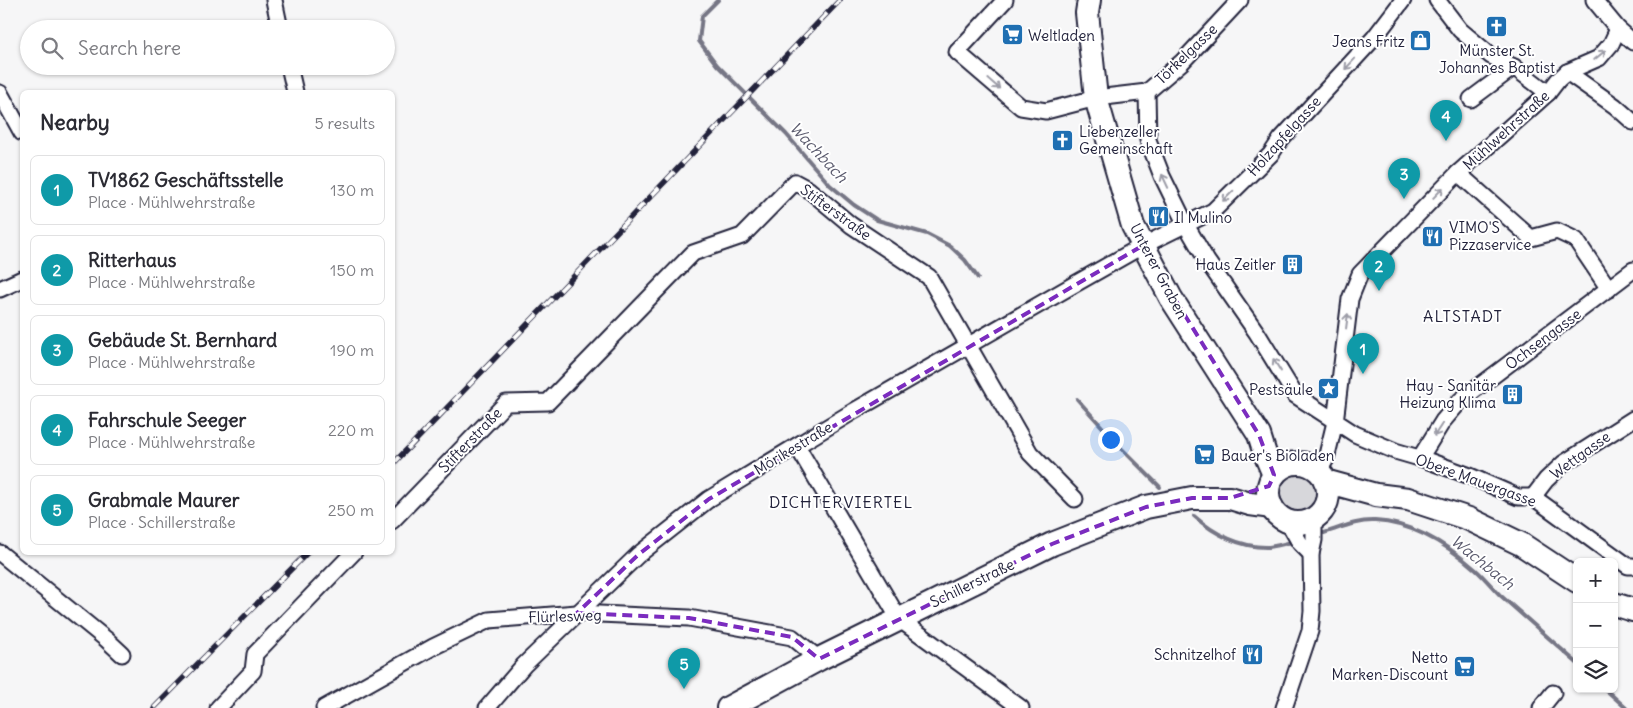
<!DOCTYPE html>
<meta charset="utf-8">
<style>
body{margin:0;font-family:Delius,sans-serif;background:#f2f2f3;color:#2b2b33}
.controls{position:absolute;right:15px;bottom:15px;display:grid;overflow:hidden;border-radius:8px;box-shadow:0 1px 4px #0004}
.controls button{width:45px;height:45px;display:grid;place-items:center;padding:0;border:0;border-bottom:1px solid #e1e1e2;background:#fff;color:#2b2b33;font:25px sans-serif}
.you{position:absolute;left:1110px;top:439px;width:18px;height:18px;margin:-12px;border:4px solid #fff;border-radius:50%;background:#1a73e8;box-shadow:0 0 0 8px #1a73e833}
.badge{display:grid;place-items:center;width:32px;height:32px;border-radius:50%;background:#7c3aed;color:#fff;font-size:16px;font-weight:700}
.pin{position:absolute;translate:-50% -41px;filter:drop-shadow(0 1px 2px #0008)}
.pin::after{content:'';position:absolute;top:26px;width:18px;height:15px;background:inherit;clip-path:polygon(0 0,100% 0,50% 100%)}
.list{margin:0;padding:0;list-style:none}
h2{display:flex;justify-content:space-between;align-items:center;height:65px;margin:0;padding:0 20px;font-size:21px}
h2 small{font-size:16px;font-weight:400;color:#7c7c81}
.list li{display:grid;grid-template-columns:32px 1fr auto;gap:15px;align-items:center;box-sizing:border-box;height:70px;margin:0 10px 10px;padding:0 10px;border:1px solid #e1e1e2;border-radius:8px}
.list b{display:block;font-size:19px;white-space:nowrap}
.list p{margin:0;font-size:16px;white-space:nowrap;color:#7c7c81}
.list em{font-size:16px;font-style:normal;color:#7c7c81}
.icon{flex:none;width:28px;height:28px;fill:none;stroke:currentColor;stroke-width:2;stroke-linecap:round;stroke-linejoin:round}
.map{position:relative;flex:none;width:1633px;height:708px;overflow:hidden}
.search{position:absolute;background:#fff;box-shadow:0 1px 4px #0004;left:20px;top:20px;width:375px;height:55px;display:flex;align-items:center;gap:12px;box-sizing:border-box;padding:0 18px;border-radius:28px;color:#7c7c81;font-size:19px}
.panel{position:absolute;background:#fff;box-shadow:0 1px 4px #0004;left:20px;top:90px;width:375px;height:465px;border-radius:8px}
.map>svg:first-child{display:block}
.green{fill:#d7d7db;stroke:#7c7c8b}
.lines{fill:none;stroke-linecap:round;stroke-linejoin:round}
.stream{stroke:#767685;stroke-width:4}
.street-casing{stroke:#22223b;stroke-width:19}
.secondary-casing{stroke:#22223b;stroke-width:26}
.street{stroke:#fff;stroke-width:15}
.secondary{stroke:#fff;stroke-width:22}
.rail-casing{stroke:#22223b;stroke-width:5.5}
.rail{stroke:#fff;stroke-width:4;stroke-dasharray:11;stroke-linecap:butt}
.oneway{stroke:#9c9ca7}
.marked{fill:none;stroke:#7b2cbf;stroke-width:4;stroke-dasharray:10 6;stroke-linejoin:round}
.labels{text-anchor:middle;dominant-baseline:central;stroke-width:4;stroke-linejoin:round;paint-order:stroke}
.poi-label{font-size:15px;fill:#22223b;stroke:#fff;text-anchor:end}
.street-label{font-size:15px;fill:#22223b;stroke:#fff}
.water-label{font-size:16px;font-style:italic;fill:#5a5a6d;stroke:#fff}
.neighbourhood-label{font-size:16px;letter-spacing:1px;fill:#22223b;stroke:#fff}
</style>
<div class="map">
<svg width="1633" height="708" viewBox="0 0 1633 708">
<rect width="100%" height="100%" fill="#f6f6f7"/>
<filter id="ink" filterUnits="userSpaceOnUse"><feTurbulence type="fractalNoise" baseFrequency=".02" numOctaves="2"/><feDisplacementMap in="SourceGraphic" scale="10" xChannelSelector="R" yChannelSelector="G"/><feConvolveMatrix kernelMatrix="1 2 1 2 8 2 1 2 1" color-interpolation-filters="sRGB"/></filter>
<g filter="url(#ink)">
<circle class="green" cx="1299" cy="492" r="19"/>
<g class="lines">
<g class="stream">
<path d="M 718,0 L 702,16 L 699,41 L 717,65 L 786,134 L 830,185 L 854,205 L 877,220 L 927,234 L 950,246 L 965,260 L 978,278"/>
<path d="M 1077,399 L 1123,450 L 1160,487"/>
<path d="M 1194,516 C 1214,534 1241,548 1269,547 C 1276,546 1284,544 1292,542"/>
<path d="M 1324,533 C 1340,528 1358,520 1375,521 C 1413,523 1449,546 1476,570 C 1485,578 1492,587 1500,595 C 1526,618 1551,640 1577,663"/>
<path d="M 1605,689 L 1626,708"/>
</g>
<defs>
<g id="street">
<path d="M 274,0 L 280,29"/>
<path d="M 1005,0 L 957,52 L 1021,107 L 1046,111 L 1096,98 L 1147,92 L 1182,62 L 1240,0"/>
<path d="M 1437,0 L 1460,30 L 1491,56 L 1514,67 L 1548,93"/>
<path d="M 1594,0 L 1618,29 L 1633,42"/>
<path d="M 289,66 L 295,92"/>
<path d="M 1567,72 L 1615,106 L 1633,122"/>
<path d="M 1147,92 L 1148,140 L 1162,176 L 1186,225 L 1207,261 L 1257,333 L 1295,395 L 1355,434 L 1395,451 L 1426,460 L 1470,476 L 1518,497 L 1533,497 L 1628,566 L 1633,566"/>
<path d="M 0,93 L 22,133"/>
<path d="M 1471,99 L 1514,67"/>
<path d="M 1458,173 L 1531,238 L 1557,231 L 1576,240 L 1609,289"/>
<path d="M 0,289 L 22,279"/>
<path d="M 797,446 L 899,619 L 1021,708"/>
<path d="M 1420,458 L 1443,421 L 1461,400 L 1633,270"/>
<path d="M 1319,471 L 1326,459 L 1335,422 L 1350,299 L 1360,274 L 1458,173 L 1548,93 L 1558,80 L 1567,72 L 1599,58 L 1611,44 L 1618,29"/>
<path d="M 1533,497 L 1546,480 L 1564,463 L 1633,419"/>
<path d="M 392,521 L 506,403 L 548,402 L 693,253 L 742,236 L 795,182 L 808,189 L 851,225 L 929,277 L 1030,453 L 1075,499"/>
<path d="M 1288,522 L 1300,543 L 1311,554"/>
<path d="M 0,553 L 107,640 L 122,654"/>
<path d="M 218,708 L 253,671 L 255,654 L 354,552"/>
<path d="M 324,708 L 433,647 L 489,620 L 577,613 L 689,618 L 792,637 L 819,659"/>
<path d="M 487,708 L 524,665 L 638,555 L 709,499 L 854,411 L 1075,284 L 1142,246 L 1213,211 L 1271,154 L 1281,139 L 1374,38 L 1403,0"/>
<path d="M 1284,708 L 1310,631 L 1312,611 L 1311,554 L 1314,540 L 1314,519"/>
<path d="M 1541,708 L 1553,693"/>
</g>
<g id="secondary">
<path d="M 1089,0 L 1087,13 L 1096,98 L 1133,226 L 1171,298 L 1259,435 L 1265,454 L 1274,475"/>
<circle cx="1298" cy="493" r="30"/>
<path d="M 1325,481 L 1376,495 L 1408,499 L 1469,519 L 1521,544 L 1577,581"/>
<path d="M 1614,604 L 1633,610"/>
<path d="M 728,708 L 819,659 L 1052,544 L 1146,507 L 1192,498 L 1230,498 L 1250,504 L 1272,507"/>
</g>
</defs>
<use href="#street" class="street-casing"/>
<use href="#secondary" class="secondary-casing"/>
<use href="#street" class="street"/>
<use href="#secondary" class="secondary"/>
<defs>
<g id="rail">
<path d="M 392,465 L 840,0"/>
<path d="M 154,708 L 308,552"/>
</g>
</defs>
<use href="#rail" class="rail-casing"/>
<use href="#rail" class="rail"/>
</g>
<defs><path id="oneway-shaft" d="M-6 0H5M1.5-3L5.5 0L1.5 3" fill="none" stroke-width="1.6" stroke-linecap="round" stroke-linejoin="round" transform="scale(1.25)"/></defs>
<g class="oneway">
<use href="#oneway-shaft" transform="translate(1600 55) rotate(-40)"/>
<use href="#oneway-shaft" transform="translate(1350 64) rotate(133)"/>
<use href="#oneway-shaft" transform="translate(994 84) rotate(41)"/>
<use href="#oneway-shaft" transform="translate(1165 181) rotate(-115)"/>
<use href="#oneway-shaft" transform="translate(1438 193) rotate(-46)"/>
<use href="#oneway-shaft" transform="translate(1228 196) rotate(135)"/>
<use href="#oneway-shaft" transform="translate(1347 321) rotate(-83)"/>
<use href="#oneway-shaft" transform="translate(1277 365) rotate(-122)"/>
<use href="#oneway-shaft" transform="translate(1438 430) rotate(123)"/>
</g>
</g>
<path class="marked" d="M 1142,246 L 1259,435 L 1274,475 L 1269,486 L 1230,498 L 1192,498 L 1146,507 L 1052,544 L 819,659 L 792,637 L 689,618 L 577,613 L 638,555 L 709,499 Z"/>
<defs>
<symbol id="church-square" viewBox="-11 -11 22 22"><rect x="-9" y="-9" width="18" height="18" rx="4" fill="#1f6fb2" stroke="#fff"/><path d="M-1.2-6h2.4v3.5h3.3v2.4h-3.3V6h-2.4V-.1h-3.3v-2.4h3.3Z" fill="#fff"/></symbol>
<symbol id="supermarket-square" viewBox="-11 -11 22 22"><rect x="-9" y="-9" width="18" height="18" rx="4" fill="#1f6fb2" stroke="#fff"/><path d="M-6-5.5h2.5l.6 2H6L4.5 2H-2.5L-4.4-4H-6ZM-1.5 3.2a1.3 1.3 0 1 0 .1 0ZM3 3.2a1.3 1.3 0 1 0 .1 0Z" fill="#fff"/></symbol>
<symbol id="shop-square" viewBox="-11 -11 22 22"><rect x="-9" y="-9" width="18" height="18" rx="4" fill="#1f6fb2" stroke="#fff"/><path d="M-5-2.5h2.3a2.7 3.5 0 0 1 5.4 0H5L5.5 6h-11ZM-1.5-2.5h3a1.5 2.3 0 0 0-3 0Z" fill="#fff"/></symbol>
<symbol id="restaurant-square" viewBox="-11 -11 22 22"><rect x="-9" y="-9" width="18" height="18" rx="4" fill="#1f6fb2" stroke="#fff"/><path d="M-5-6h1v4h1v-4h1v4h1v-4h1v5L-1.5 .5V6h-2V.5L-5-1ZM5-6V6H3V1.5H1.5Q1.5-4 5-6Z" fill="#fff"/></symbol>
<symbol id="building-square" viewBox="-11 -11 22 22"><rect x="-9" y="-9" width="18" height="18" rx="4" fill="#1f6fb2" stroke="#fff"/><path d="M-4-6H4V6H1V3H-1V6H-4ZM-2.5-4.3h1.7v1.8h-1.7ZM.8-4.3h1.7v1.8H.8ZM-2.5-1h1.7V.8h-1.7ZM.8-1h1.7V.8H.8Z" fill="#fff"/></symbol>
<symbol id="sight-square" viewBox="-11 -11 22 22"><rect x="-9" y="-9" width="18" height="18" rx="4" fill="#1f6fb2" stroke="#fff"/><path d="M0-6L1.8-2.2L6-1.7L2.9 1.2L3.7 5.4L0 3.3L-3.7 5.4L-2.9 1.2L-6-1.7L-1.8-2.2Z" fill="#fff"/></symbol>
</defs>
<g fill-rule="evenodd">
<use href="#church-square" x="1484" y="14" width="25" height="25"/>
<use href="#supermarket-square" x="1000" y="22" width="25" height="25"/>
<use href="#shop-square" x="1408" y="28" width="25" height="25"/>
<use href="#church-square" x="1050" y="128" width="25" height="25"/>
<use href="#restaurant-square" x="1146" y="204" width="25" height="25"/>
<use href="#restaurant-square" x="1420" y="224" width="25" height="25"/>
<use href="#building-square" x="1280" y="252" width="25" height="25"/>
<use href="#sight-square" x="1316" y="376" width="25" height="25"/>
<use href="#building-square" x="1500" y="382" width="25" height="25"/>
<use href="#supermarket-square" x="1192" y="442" width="25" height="25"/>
<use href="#restaurant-square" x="1240" y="642" width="25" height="25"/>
<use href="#supermarket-square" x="1452" y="654" width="25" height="25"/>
</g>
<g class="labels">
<g class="poi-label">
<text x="1028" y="35" text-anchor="start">Weltladen</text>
<text x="1405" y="41">Jeans Fritz</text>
<text x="1497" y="50" text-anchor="middle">Münster St.<tspan x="1497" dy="17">Johannes Baptist</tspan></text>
<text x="1079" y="131" text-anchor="start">Liebenzeller<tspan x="1079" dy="17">Gemeinschaft</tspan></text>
<text x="1174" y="217" text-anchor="start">Il Mulino</text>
<text x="1449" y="227" text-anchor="start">VIMO'S<tspan x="1449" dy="17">Pizzaservice</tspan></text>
<text x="1276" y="264">Haus Zeitler</text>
<text x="1496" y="385">Hay - Sanitär<tspan x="1496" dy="17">Heizung Klima</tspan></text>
<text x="1313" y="389">Pestsäule</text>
<text x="1221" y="455" text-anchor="start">Bauer's Bioladen</text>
<text x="1236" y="654">Schnitzelhof</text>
<text x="1448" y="657">Netto<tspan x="1448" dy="17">Marken-Discount</tspan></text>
</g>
<g class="street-label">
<text transform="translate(1186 54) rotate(-44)">Törkelgasse</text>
<text transform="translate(1506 130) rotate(-42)">Mühlwehrstraße</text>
<text transform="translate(1284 136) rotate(-48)">Holzapfelgasse</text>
<text transform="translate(836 212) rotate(36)">Stifterstraße</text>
<text transform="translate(1159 271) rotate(62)">Unterer Graben</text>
<text transform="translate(1543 339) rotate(-37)">Ochsengasse</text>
<text transform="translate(470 440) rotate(-46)">Stifterstraße</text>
<text transform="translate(793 448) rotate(-31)">Mörikestraße</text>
<text transform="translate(1580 455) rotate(-36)">Wettgasse</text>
<text transform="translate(1476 480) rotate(20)">Obere Mauergasse</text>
<text transform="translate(972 583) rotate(-26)">Schillerstraße</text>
<text transform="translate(565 616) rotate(-2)">Flürlesweg</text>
</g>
<g class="water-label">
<text transform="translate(819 152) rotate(47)">Wachbach</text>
<text transform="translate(1483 562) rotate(39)">Wachbach</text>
</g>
<g class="neighbourhood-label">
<text x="1463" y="316">ALTSTADT</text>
<text x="841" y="502">DICHTERVIERTEL</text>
</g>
</g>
</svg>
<div class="controls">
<button>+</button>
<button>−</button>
<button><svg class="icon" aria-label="layers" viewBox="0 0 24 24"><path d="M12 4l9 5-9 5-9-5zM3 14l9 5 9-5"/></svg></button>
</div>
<div class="you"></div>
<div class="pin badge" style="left:1363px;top:374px;background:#0f9aa8">1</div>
<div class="pin badge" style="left:1379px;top:291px;background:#0f9aa8">2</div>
<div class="pin badge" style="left:1404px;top:199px;background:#0f9aa8">3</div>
<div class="pin badge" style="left:1446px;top:141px;background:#0f9aa8">4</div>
<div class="pin badge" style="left:684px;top:689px;background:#0f9aa8">5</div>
<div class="search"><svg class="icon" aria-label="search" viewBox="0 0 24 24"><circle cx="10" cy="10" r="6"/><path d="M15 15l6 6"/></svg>Search here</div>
<section class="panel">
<h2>Nearby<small>5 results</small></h2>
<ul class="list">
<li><span class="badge" style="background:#0f9aa8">1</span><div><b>TV1862 Geschäftsstelle</b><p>Place · Mühlwehrstraße</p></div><em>130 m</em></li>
<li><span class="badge" style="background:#0f9aa8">2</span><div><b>Ritterhaus</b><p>Place · Mühlwehrstraße</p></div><em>150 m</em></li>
<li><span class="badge" style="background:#0f9aa8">3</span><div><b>Gebäude St. Bernhard</b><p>Place · Mühlwehrstraße</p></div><em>190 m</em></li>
<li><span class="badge" style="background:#0f9aa8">4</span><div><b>Fahrschule Seeger</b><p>Place · Mühlwehrstraße</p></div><em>220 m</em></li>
<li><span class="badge" style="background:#0f9aa8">5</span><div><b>Grabmale Maurer</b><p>Place · Schillerstraße</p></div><em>250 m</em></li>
</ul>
</section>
</div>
